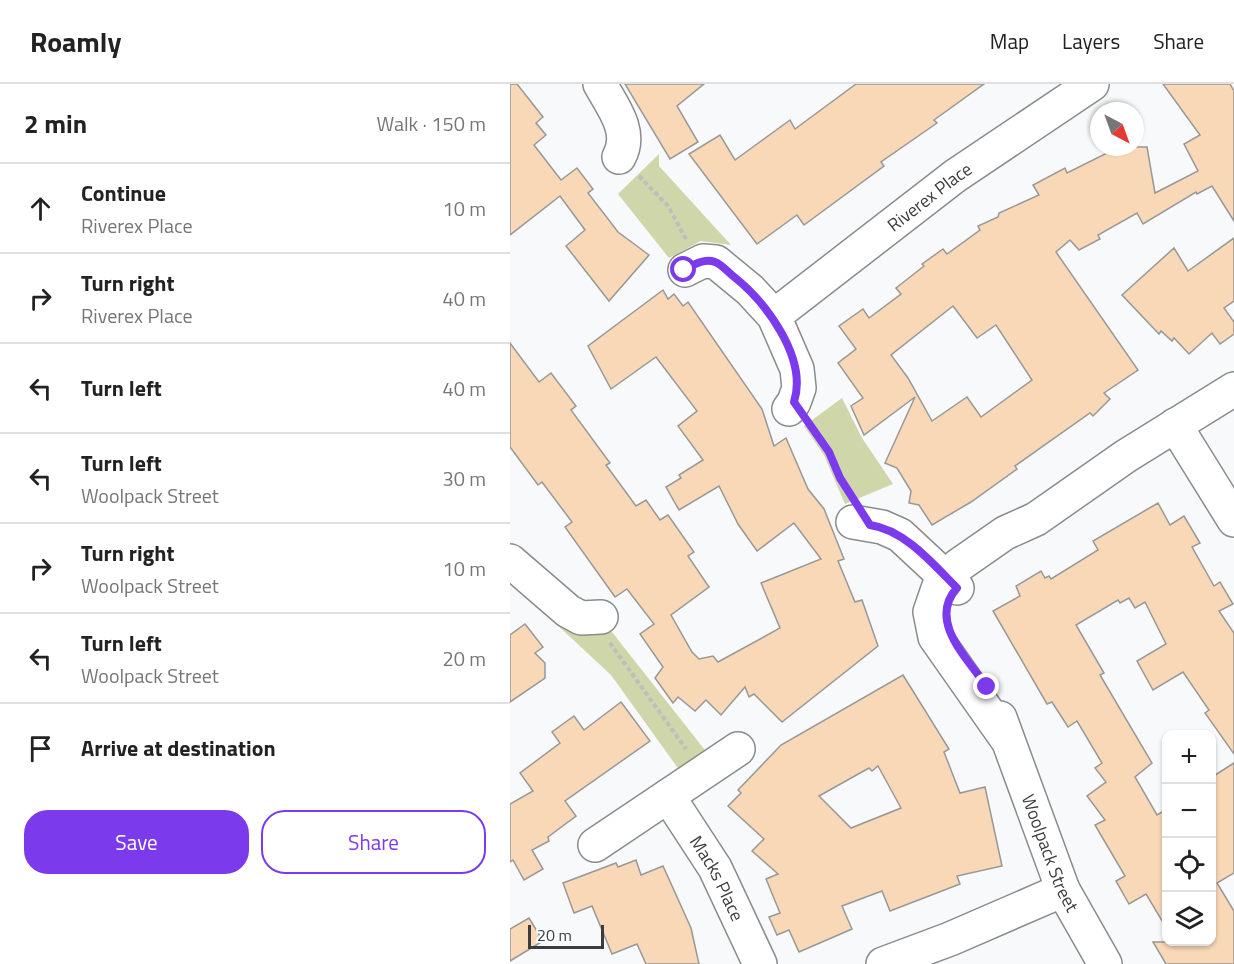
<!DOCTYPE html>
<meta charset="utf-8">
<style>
body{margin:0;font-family:"Titillium Web",sans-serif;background:#f2f2f2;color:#222}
.controls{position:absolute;right:18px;bottom:18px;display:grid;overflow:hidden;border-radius:12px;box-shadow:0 2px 4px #0004}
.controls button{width:54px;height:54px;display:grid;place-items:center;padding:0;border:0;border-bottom:2px solid #e0e0e0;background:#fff;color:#222;font:30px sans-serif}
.compass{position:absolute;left:580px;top:18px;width:54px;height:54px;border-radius:50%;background:#fff;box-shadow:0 2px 4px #0004;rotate:139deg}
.scale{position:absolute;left:18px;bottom:15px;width:76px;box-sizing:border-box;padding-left:6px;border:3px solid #3c3c3c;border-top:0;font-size:16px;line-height:21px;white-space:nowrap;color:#3c3c3c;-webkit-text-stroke:4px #f8f9fa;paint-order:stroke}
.stop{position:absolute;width:18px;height:18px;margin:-14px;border:4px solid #7c3aed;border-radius:50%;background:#fff}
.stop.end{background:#7c3aed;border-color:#fff;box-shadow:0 2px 6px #0008}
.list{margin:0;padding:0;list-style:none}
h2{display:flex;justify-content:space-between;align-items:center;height:78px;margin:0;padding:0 24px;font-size:26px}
h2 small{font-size:20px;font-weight:400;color:#767676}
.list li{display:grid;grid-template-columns:39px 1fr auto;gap:18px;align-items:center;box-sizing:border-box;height:90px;padding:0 24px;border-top:2px solid #e0e0e0}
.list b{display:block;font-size:22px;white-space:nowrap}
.list p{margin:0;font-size:20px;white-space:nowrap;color:#767676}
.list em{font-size:20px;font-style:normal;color:#767676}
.actions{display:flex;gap:12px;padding:18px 24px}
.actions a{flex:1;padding:14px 0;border:2px solid #7c3aed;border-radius:24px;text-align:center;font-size:21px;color:#7c3aed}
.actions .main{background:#7c3aed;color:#fff}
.icon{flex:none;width:33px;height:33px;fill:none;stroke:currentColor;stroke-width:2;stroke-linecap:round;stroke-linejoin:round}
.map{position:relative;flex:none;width:724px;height:880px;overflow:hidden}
header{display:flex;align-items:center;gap:36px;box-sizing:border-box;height:84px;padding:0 30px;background:#fff;border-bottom:2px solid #e0e0e0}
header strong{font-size:28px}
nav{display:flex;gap:33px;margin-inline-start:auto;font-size:21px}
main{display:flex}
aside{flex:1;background:#fff}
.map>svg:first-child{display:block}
.green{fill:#cfd6a9}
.building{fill:#f8d8b7;stroke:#989897;stroke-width:1.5;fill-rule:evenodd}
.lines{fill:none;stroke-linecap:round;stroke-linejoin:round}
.minor-casing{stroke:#8a8b8c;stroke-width:36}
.path{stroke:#bdbebe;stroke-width:4;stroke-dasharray:4.5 3;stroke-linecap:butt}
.minor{stroke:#fff;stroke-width:33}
.route{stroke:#7c3aed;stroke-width:8}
.labels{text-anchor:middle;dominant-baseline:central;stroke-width:6;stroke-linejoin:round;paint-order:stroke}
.street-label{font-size:18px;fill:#3c3c3c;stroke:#f8f9fa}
</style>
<header>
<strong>Roamly</strong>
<nav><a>Map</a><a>Layers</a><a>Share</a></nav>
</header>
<main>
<aside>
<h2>2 min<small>Walk · 150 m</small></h2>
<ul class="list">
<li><svg class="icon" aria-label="ahead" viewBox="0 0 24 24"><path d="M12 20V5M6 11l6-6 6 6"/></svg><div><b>Continue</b><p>Riverex Place</p></div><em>10 m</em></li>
<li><svg class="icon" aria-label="right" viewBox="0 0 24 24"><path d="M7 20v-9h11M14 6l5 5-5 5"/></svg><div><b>Turn right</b><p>Riverex Place</p></div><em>40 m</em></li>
<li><svg class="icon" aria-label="left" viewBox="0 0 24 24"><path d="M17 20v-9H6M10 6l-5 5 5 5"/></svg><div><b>Turn left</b></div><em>40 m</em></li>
<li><svg class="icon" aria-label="left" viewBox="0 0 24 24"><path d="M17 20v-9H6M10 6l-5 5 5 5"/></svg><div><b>Turn left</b><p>Woolpack Street</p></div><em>30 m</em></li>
<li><svg class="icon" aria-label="right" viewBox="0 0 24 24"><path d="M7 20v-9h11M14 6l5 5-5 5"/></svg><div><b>Turn right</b><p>Woolpack Street</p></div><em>10 m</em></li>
<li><svg class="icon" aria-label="left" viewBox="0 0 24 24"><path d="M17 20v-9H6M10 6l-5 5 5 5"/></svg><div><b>Turn left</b><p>Woolpack Street</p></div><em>20 m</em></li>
<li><svg class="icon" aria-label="arrive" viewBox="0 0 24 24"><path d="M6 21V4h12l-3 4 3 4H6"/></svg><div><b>Arrive at destination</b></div></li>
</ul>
<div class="actions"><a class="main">Save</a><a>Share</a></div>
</aside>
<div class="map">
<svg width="724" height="880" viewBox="0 0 724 880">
<rect width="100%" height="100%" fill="#f8f9fa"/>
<g class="green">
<path d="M 149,70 L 149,82 L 221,161 L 191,157 L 159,174 L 108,110 Z"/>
<path d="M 332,314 L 352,354 L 383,400 L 335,420 L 314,371 L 294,342 Z"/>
<path d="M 50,532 L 98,543 L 198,670 L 170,687 L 101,591 L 43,537 Z"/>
</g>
<g class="building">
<path d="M 0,0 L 7,0 L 33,33 L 26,39 L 36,51 L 24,61 L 51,96 L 67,84 L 83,105 L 78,109 L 108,148 L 139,171 L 99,217 L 56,162 L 75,146 L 50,112 L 0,151 Z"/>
<path d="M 115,0 L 194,0 L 167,22 L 188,58 L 160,75 Z"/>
<path d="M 346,0 L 474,0 L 424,36 L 427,39 L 371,78 L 374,82 L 294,141 L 287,131 L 247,160 L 179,70 L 210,51 L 225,76 L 280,36 L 285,45 Z"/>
<path d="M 653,0 L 720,0 L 724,7 L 724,137 L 702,102 L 687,110 L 686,108 L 633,140 L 627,129 L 588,151 L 590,155 L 569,166 L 560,156 L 546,168 L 628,286 L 594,309 L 600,315 L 583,332 L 580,329 L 505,382 L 507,385 L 461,418 L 422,441 L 409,421 L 399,419 L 401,407 L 387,384 L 375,379 L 405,313 L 354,351 L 341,322 L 353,314 L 328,279 L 346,265 L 329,242 L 353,225 L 359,234 L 391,210 L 386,204 L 414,182 L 412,180 L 433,165 L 437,170 L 470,146 L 468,142 L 488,133 L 489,129 L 529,111 L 523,101 L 555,84 L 557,89 L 609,63 L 637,63 L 645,109 L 688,87 L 674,60 L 690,51 ZM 443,222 L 467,254 L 486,241 L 522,296 L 471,333 L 457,313 L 422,337 L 398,294 L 381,271 Z"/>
<path d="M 724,154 L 724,217 L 714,224 L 724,238 L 724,250 L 710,260 L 702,249 L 679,270 L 664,254 L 662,257 L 651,247 L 649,250 L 612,211 L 664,164 L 678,187 Z"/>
<path d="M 153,206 L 158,215 L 164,210 L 173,222 L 178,218 L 252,325 L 264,362 L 276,354 L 298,405 L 314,425 L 334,475 L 328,477 L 345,518 L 352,516 L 368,562 L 272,638 L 244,610 L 239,613 L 235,603 L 211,631 L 196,616 L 185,627 L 168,613 L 163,619 L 145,594 L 153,583 L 130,550 L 144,540 L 117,505 L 105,513 L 55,443 L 62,438 L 32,398 L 28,401 L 0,363 L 0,259 L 29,298 L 41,289 L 66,322 L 61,326 L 100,379 L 96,381 L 126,422 L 136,416 L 150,436 L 158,431 L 184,468 L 178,472 L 199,503 L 161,531 L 182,568 L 189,575 L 203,572 L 208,578 L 270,544 L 251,499 L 311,475 L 284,439 L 247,467 L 228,440 L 209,402 L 169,426 L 156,403 L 171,394 L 169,391 L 193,376 L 168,342 L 187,327 L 146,273 L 101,305 L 78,262 Z"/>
<path d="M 648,419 L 660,441 L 674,432 L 690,459 L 682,463 L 704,502 L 710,498 L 723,520 L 709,527 L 724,549 L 724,670 L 695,629 L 699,626 L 673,588 L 643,606 L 627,577 L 656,560 L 635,518 L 625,524 L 619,514 L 610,519 L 608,516 L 566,541 L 594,589 L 590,591 L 642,679 L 625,693 L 647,731 L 657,725 L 657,845 L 636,810 L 619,820 L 606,797 L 615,792 L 585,741 L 595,736 L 577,712 L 596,698 L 585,684 L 592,679 L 567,637 L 558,643 L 542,618 L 537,620 L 483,527 L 510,512 L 506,502 L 531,487 L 535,494 L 539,492 L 541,495 L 588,466 L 583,457 Z"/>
<path d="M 15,540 L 33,563 L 25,569 L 35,579 L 35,594 L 0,618 L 0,551 Z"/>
<path d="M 393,591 L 439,665 L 434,668 L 450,709 L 475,703 L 492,782 L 447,792 L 450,800 L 380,827 L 372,807 L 332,822 L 342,845 L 289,868 L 279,846 L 267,851 L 259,833 L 270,829 L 256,795 L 268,790 L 242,767 L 254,755 L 218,722 L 231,709 L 228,706 L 271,661 ZM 368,682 L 391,724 L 341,744 L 309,712 L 359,684 L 362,687 Z"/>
<path d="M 111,618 L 140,657 L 55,717 L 66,732 L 38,753 L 39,757 L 22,766 L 33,785 L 14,796 L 3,776 L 0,778 L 0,720 L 23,707 L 10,689 L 50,659 L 42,648 L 64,632 L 74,646 Z"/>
<path d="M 724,679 L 724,789 L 707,799 L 724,827 L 724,880 L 656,880 L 643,858 L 702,858 L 702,693 Z"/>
<path d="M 126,776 L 131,791 L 153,782 L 181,844 L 189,880 L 136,880 L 127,860 L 102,870 L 82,822 L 64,829 L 53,799 L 106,779 L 108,783 Z"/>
<path d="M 19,834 L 33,857 L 0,877 L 0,845 Z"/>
</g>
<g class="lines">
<defs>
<g id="minor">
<path d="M 90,0 C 103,23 123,48 109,73"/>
<path d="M 175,186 L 193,177 L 206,178 L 240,206 L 264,232 L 287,285 L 289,304 L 284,318 L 279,325"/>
<path id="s1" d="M 264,232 L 445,92 L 582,0"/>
<path d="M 665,341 L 724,436"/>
<path d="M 343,438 L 372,443 L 390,451 L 447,504"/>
<path d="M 0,477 L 58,527 L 71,534 L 91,533"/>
<path id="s2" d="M 490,634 L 553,806 L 595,880"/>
<path d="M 496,654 L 425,553 L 420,528 L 429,502 L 449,481 L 495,449 L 526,435 L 616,372 L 724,305"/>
<path id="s3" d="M 158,712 L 205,784 L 250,880"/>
<path d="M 85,761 L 228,665"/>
<path d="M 373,880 L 440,855 L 553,806"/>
</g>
</defs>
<use href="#minor" class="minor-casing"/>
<g class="path">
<path d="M 129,92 L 158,122 L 176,155"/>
<path d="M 302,343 L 319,368 L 340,409"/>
<path d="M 100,559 L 176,665"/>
</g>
<use href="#minor" class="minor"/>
</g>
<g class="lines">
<path class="route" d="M 174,186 C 183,181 194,174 205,178 C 211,180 218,188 223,192 C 256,218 298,274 284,318 L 319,368 L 330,394 L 360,441 C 395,446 423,480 447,504 C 417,537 458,575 477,603"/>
</g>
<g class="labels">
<g class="street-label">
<text stroke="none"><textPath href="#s1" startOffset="196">Riverex Place</textPath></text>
<text stroke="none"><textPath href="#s2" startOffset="144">Woolpack Street</textPath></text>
<text stroke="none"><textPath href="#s3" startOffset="96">Macks Place</textPath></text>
</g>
</g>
</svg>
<div class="controls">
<button>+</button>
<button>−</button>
<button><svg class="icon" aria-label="locate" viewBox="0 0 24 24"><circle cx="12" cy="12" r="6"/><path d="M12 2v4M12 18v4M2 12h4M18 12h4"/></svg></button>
<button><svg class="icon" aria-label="layers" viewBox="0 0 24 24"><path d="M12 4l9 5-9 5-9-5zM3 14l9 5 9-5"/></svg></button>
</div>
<svg class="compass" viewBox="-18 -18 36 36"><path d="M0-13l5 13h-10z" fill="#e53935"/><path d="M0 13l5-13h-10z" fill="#767676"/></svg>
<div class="scale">20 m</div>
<div class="stop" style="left:174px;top:186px"></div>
<div class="stop end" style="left:477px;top:603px"></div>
</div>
</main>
